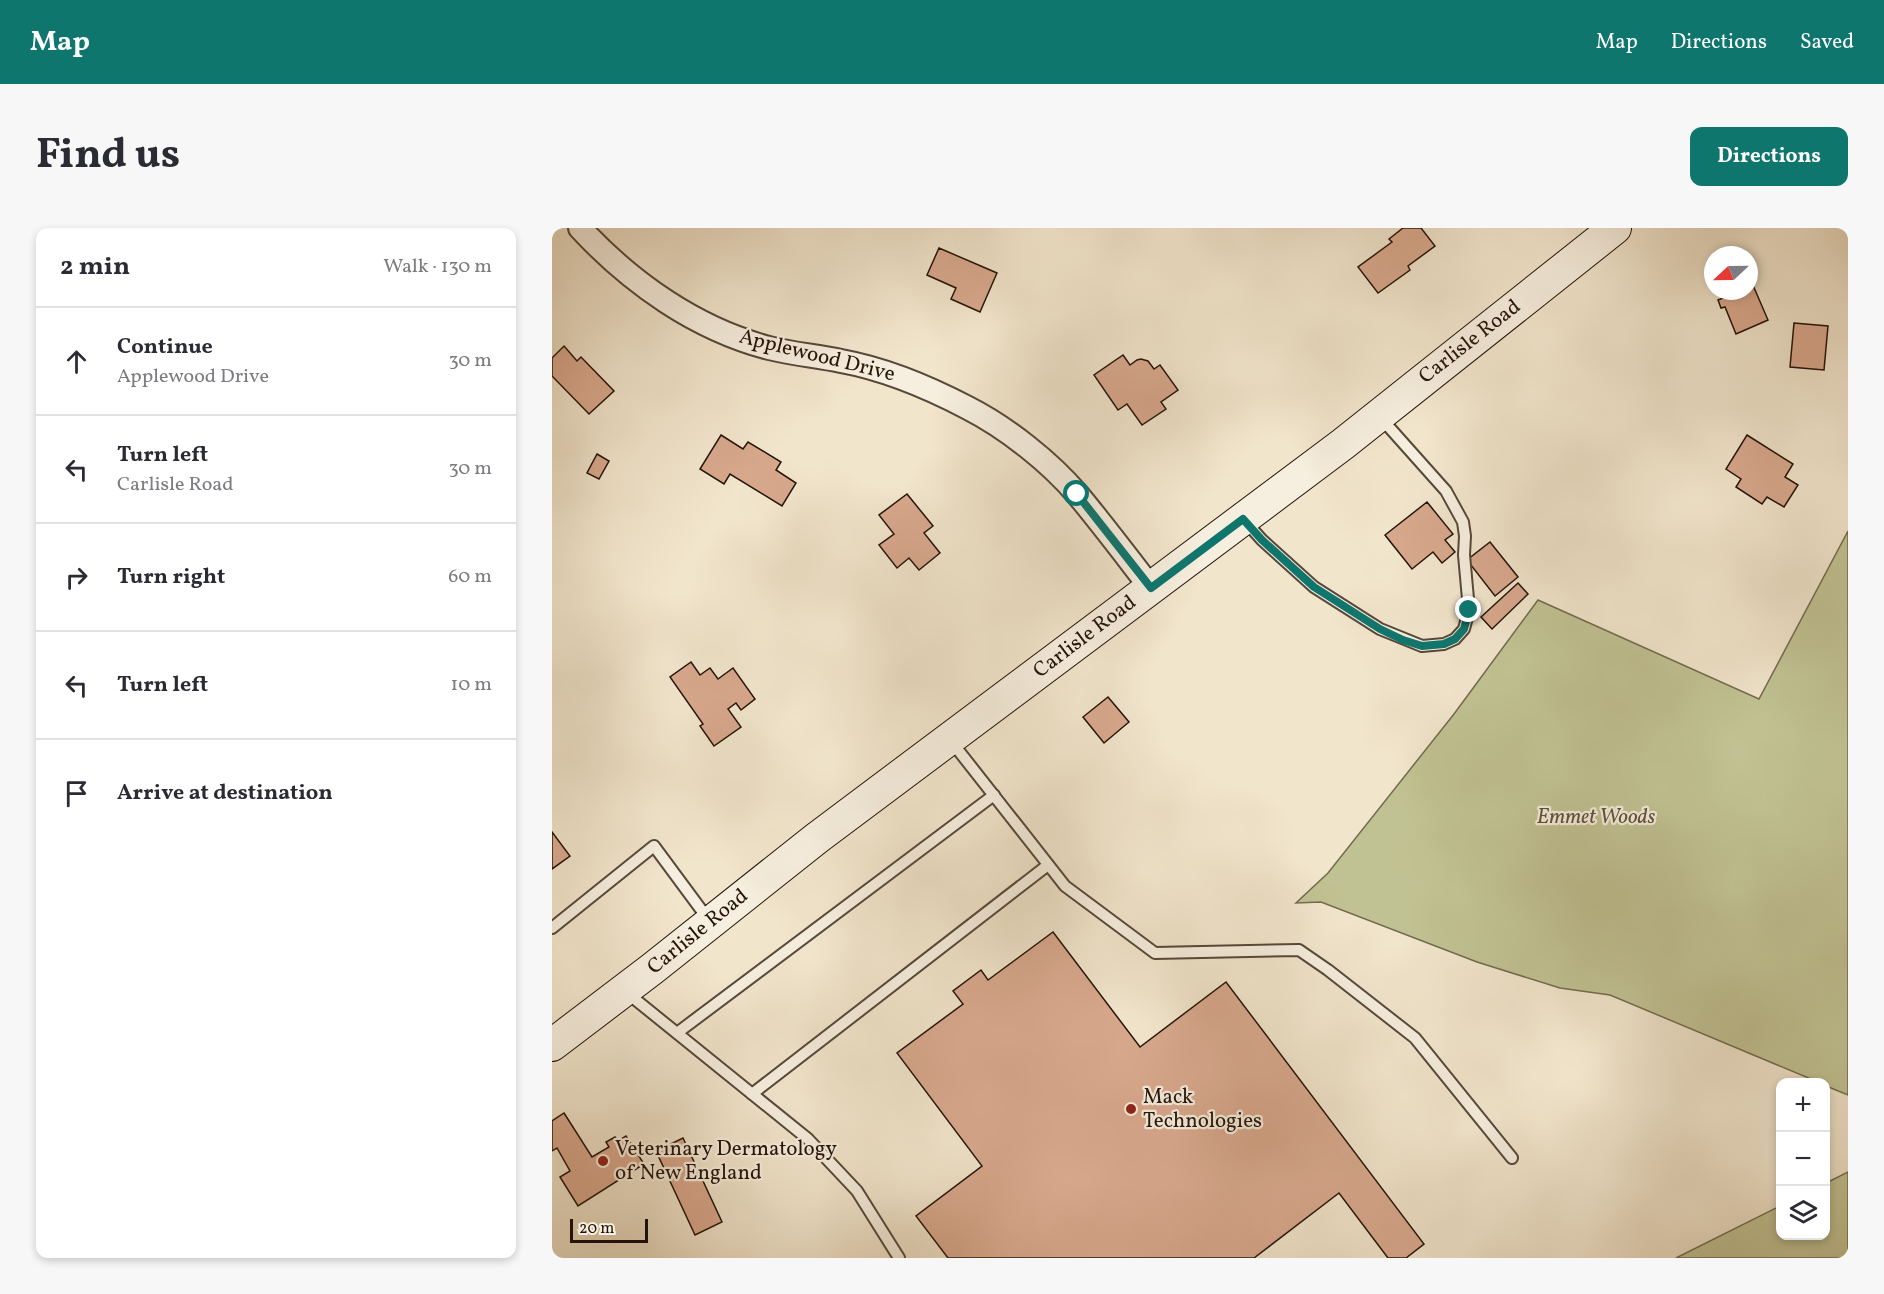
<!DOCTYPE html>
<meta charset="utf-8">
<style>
body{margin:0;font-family:Vollkorn,serif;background:#f7f7f7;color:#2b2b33}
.controls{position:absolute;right:18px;bottom:18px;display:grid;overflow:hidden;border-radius:12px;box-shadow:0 3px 9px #0003}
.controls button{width:54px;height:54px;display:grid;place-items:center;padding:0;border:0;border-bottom:2px solid #e1e1e2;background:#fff;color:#2b2b33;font:30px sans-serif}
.compass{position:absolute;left:1152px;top:18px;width:54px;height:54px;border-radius:50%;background:#fff;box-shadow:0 3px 9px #0003;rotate:248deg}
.scale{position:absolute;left:18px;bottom:15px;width:78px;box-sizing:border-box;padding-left:6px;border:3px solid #241409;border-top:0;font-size:16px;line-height:21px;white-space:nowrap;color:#241409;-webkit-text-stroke:4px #f6eede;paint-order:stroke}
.stop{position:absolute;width:18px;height:18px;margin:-14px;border:4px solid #0f766e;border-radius:50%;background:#fff}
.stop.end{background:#0f766e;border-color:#fff;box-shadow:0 2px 6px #0008}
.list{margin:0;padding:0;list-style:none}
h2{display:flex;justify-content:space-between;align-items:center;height:78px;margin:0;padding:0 24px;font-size:26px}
h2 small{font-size:20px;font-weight:400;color:#7c7c81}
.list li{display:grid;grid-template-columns:39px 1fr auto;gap:18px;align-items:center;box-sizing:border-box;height:108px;padding:0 24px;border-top:2px solid #e1e1e2}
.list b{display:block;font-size:22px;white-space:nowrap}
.list p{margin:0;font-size:20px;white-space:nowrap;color:#7c7c81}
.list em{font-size:20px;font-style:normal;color:#7c7c81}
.icon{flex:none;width:33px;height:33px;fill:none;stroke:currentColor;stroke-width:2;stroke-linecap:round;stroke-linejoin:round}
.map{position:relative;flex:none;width:1296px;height:1030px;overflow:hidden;border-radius:12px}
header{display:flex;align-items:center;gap:36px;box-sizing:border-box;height:84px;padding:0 30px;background:#0f766e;color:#fff}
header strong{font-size:28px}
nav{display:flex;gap:33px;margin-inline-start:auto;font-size:21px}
.intro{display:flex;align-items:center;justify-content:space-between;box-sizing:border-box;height:144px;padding:0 36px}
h1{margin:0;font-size:42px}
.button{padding:15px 27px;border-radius:12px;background:#0f766e;color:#fff;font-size:21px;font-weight:700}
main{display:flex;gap:36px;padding:0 36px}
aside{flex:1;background:#fff;border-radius:12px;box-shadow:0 3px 9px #0003}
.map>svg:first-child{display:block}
.green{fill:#c1c293;stroke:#726b4e;stroke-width:1.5}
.building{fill:#d8a88d;stroke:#241409;stroke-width:1.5}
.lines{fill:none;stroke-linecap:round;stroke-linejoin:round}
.lane-casing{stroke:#57483a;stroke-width:14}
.street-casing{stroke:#57483a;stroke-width:26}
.secondary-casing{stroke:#241409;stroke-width:34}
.lane{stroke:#f6eede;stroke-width:10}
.street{stroke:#f6eede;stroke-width:22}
.secondary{stroke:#f6eede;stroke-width:32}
.route{stroke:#0f766e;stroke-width:8}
.poi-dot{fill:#8f2418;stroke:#f6eede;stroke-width:2}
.labels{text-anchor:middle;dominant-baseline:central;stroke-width:4.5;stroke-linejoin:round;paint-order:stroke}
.street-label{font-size:21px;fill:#241409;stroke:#f6eede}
.park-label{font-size:21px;font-style:italic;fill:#5b5139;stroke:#f6eede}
.poi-label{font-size:21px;fill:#241409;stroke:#f6eede;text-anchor:start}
</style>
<header>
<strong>Map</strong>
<nav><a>Map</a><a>Directions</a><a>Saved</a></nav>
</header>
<div class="intro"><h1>Find us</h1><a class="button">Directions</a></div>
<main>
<aside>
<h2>2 min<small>Walk · 130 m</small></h2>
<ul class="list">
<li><svg class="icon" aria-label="ahead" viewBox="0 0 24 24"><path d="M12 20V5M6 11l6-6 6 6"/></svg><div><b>Continue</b><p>Applewood Drive</p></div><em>30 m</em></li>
<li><svg class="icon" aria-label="left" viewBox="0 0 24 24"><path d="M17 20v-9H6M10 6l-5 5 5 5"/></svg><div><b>Turn left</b><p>Carlisle Road</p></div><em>30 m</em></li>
<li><svg class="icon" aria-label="right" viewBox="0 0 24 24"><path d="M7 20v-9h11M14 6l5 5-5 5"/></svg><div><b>Turn right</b></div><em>60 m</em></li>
<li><svg class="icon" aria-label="left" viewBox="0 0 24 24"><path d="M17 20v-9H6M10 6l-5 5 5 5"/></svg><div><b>Turn left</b></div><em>10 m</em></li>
<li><svg class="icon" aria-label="arrive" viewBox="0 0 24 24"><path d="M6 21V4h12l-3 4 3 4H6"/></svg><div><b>Arrive at destination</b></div></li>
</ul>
</aside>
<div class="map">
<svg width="1296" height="1030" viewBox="0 0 1296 1030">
<rect width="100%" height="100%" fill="#f1e5cc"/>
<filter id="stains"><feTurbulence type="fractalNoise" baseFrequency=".00333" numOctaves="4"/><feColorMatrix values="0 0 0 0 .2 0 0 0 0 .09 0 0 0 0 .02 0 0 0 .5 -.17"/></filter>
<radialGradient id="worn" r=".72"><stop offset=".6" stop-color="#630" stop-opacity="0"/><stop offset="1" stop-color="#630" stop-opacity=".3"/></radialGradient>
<g class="green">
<path d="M 1296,303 L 1296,867 L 1274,858 L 1274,854 L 1266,854 L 1058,767 L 1008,760 L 925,734 L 769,674 L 744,675 L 776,645 L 902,486 L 986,372 L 1207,471 Z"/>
<path d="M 1296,944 L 1296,1030 L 1124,1030 L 1228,978 L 1228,1008 L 1274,1008 L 1274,955 Z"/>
</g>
<g class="building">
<path d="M 851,0 L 869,0 L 883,18 L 856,38 L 858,42 L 826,65 L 806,39 L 840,14 L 837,11 Z"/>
<path d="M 387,20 L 445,45 L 428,84 L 399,71 L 404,60 L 375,47 Z"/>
<path d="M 1197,48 L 1216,92 L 1184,106 L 1173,79 L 1169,80 L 1166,72 L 1171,70 L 1168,63 L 1197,63 Z"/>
<path d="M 1242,95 L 1276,98 L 1272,142 L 1238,139 Z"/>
<path d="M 12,118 L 25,133 L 29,129 L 62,163 L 37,186 L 0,148 L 0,130 Z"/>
<path d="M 571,127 L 578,137 L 585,132 L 589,131 L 596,133 L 602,141 L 608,137 L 626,162 L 609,174 L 614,181 L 590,197 L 575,176 L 566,182 L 542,147 Z"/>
<path d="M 169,207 L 191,221 L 196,214 L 229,234 L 224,242 L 244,255 L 230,278 L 178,246 L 172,256 L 148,241 Z"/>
<path d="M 1195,207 L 1241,236 L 1233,249 L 1246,257 L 1232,279 L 1215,269 L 1210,276 L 1184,259 L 1189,251 L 1174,241 Z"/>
<path d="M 45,226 L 57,233 L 47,251 L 35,245 Z"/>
<path d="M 355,266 L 381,298 L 372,305 L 388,325 L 367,342 L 357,330 L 345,340 L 327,317 L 342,306 L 327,287 Z"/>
<path d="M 875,274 L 901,306 L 893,312 L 903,324 L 890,335 L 881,324 L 860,341 L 833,307 Z"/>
<path d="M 938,314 L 966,349 L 943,368 L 915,332 Z"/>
<path d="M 966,355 L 976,366 L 940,401 L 929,389 Z"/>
<path d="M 139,434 L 148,447 L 158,440 L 166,451 L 181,440 L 203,471 L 189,482 L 184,475 L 176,481 L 189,499 L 162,518 L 148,498 L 151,496 L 118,449 Z"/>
<path d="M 556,469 L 577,494 L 552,515 L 531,489 Z"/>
<path d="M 0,604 L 18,628 L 0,641 Z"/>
<path d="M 501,704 L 588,819 L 674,754 L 872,1016 L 854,1030 L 836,1030 L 787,965 L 702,1030 L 396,1030 L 364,988 L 430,938 L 345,825 L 411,776 L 401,763 L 429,742 L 436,752 Z"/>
<path d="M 12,885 L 40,929 L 57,919 L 54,914 L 63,909 L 66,913 L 74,908 L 92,936 L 26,978 L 8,949 L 18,943 L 5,920 L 0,923 L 0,893 Z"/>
<path d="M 131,910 L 170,994 L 143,1007 L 104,923 Z"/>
</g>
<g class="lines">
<defs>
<g id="lane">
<path d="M 693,293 L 710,312 L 762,359 L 828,401 L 870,418 L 892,416 L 903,411 L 912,401 L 917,382 L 912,327 L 913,308 L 911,294 L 894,263 L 828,189"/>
<path d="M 399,513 L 513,658 L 603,725 L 747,722 L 776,742 L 863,810 L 960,930"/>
<path d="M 0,700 L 102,618 L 156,691"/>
<path d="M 74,764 L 256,911 L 305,963 L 347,1030"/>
<path d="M 125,805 L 442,567"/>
<path d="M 200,866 L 496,637"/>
</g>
<path id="street" d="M 28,0 C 79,55 144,101 217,120 C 241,126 265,128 289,133 C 333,141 376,159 416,180 C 455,200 498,234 526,267 C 551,297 575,329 599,360"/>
<path id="secondary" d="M 0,817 L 100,741 L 265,610 L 791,216 L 1063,0"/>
</defs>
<use href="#lane" class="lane-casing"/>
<use href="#street" class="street-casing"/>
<use href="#secondary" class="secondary-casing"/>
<use href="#lane" class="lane"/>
<use href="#street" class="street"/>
<use href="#secondary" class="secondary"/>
</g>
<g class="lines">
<path class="route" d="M 525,266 L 599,360 L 691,291 L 710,312 L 762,359 L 828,401 L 851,412 L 870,418 L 892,416 L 903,411 L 912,401 L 917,382"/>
</g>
<g class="poi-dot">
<circle cx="579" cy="881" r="6"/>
<circle cx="51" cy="933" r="6"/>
</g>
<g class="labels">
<g class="street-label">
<text transform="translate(918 114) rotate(-38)">Carlisle Road</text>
<text transform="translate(265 128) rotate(14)">Applewood Drive</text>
<text transform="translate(533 409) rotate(-37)">Carlisle Road</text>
<text transform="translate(146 704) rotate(-39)">Carlisle Road</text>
</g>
<g class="park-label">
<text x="1044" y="589">Emmet Woods</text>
</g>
<g class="poi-label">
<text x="591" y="869">Mack<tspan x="591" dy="24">Technologies</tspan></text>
<text x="63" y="921">Veterinary Dermatology<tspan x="63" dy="24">of New England</tspan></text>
</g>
</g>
<rect width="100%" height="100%" filter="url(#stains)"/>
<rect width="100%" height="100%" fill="url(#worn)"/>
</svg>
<div class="controls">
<button>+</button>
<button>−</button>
<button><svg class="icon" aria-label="layers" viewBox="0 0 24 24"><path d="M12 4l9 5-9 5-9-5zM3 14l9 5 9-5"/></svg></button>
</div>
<svg class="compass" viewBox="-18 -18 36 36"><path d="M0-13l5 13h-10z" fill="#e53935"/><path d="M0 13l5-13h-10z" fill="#7c7c81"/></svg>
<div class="scale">20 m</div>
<div class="stop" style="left:525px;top:266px"></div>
<div class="stop end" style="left:917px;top:382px"></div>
</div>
</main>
